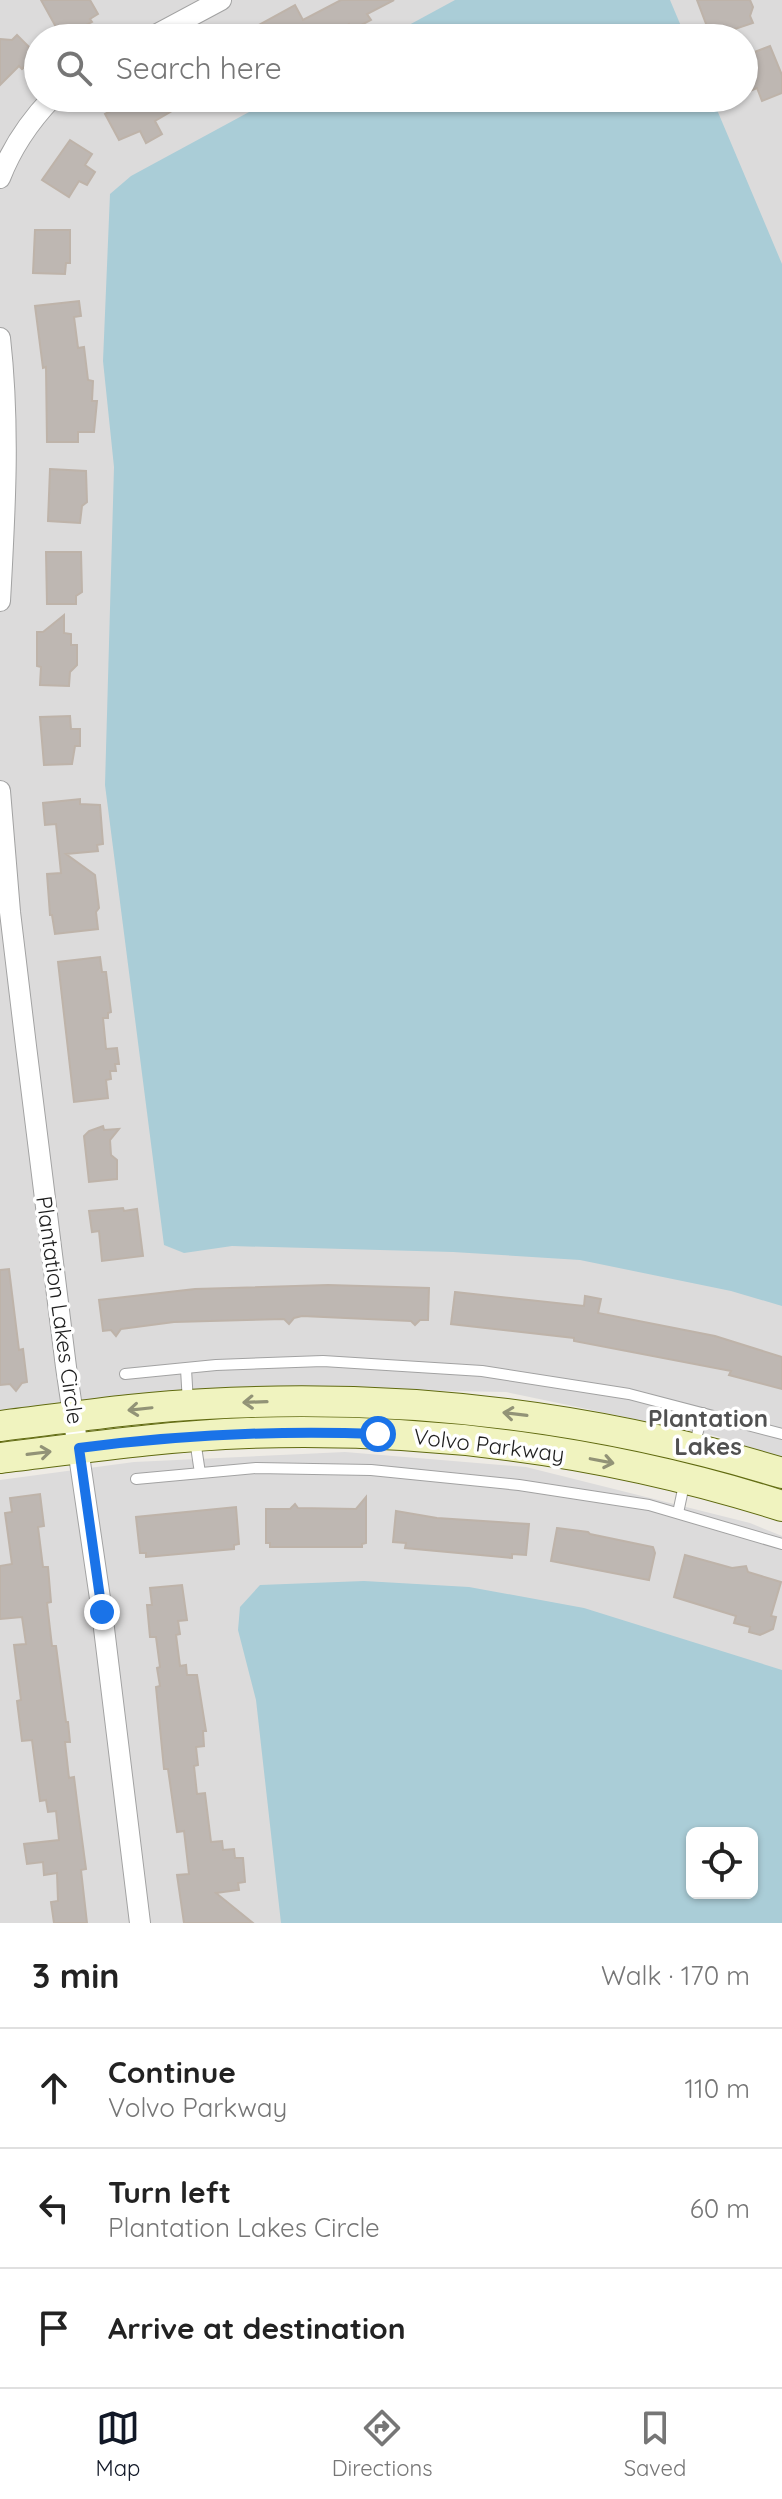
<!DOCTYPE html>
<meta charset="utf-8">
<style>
body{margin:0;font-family:Quicksand,sans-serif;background:#f2f2f2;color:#222}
.controls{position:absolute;right:24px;bottom:24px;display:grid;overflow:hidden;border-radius:12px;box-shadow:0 2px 6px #0004}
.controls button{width:72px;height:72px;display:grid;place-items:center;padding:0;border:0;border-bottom:2px solid #e0e0e0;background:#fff;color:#222;font:40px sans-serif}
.stop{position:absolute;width:24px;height:24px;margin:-18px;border:6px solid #1a73e8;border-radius:50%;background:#fff}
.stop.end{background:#1a73e8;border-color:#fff;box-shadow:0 2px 8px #0008}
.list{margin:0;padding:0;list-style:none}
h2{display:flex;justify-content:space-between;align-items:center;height:104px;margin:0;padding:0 32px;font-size:34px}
h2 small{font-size:26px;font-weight:400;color:#767676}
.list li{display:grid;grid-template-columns:52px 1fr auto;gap:24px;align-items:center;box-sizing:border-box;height:120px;padding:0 32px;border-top:2px solid #e0e0e0}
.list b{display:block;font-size:30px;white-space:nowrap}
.list p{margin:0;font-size:26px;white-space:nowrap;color:#767676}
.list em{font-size:26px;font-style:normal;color:#767676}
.icon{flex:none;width:44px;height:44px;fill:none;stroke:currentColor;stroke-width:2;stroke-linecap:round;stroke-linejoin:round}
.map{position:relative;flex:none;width:782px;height:1923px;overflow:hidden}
.search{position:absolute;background:#fff;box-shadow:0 2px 6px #0004;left:24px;right:24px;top:24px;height:88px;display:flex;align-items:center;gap:20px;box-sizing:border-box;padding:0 28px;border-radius:44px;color:#767676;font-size:30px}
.sheet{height:464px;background:#fff}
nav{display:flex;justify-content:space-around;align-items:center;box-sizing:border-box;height:112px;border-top:2px solid #e0e0e0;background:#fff;font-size:22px;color:#767676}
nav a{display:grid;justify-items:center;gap:4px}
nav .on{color:#111827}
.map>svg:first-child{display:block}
.residential{fill:#dcdbdb;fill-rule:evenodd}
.water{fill:#aacdd7;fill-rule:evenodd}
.building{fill:#beb7b2;stroke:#beb3a9;stroke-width:2}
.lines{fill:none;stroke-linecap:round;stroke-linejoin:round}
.service-casing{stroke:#a2a2a2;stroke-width:12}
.minor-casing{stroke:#a2a2a2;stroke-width:22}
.secondary-casing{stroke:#606a10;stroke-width:32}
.service{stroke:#fff;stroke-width:10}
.minor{stroke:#fff;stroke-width:20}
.secondary{stroke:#f0f3bf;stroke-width:30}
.oneway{stroke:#929377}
.route{stroke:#1a73e8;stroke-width:10}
.labels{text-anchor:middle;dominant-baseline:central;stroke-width:7;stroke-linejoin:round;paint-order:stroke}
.street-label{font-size:22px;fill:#1e1e1e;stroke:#fff}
.neighbourhood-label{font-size:24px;font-weight:bold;fill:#515151;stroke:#fff}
</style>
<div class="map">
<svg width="782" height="1923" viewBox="0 0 782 1923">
<rect width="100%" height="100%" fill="#eeebe5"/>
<g class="residential">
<path d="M 0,0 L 782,0 L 782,1458 L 716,1436 L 506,1392 L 229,1387 L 0,1412 ZM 38,38 L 744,38 L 744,98 L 38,98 Z"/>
<path d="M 345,1452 L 526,1467 L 750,1523 L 782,1536 L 782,1923 L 0,1923 L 0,1480 L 134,1462 ZM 692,1833 L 752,1833 L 752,1893 L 692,1893 Z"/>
</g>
<g class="water">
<path d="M 455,0 L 670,0 L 686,38 L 385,38 Z"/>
<path d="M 275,98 L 712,98 L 782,264 L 782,1306 L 731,1291 L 580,1260 L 453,1252 L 232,1246 L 184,1253 L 164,1245 L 105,785 L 114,467 L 103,361 L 110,194 L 131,176 Z"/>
<path d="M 364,1581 L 469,1587 L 584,1608 L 782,1670 L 782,1923 L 281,1923 L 256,1700 L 238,1630 L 240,1607 L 260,1585 ZM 752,1833 L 752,1893 L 692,1893 L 692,1833 Z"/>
</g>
<g class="building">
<path d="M 41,0 L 90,0 L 98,14 L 90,19 L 92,22 L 62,38 Z"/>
<path d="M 341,0 L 394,0 L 367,14 L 371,20 L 352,30 L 349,24 L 330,34 L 326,27 L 307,38 L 235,38 L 295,5 L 303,20 Z"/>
<path d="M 697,0 L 750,0 L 753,7 L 750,16 L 753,23 L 711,37 Z"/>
<path d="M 17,35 L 37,55 L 22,69 L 19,66 L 0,85 L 0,39 L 12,40 Z"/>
<path d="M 770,46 L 782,75 L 782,93 L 762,101 L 757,88 L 750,91 L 744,77 L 744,56 Z"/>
<path d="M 118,98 L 194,98 L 155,121 L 162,134 L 146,143 L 140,131 L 119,140 L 105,114 L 122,105 Z"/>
<path d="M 70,140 L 92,154 L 85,165 L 95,172 L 87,185 L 79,181 L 69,197 L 42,180 Z"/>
<path d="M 35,230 L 70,230 L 70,263 L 66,263 L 65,274 L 33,273 Z"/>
<path d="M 79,301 L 81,316 L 74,317 L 78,348 L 84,347 L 88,380 L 93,381 L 92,401 L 97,401 L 94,432 L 78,432 L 78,442 L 47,442 L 46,367 L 43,368 L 35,306 Z"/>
<path d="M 50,469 L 86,471 L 87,502 L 82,506 L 80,523 L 48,521 Z"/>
<path d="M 46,552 L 81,552 L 82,592 L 76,596 L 76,604 L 47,604 Z"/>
<path d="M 64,615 L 64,633 L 71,634 L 71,645 L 77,645 L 77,665 L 70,672 L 69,686 L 40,685 L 41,667 L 37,666 L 37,632 L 43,632 Z"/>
<path d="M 70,716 L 71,729 L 80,729 L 80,746 L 75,746 L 72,764 L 44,765 L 40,717 Z"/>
<path d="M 80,799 L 80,804 L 100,805 L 103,844 L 97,845 L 98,851 L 66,854 L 95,875 L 99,908 L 96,912 L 98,929 L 55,934 L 52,915 L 50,915 L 47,874 L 61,873 L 56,824 L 45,825 L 43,803 Z"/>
<path d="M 100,957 L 102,972 L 106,972 L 111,1012 L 108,1013 L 108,1018 L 103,1018 L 106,1049 L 117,1048 L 119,1064 L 115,1064 L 116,1071 L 110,1071 L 111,1079 L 106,1080 L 108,1098 L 74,1102 L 58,962 Z"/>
<path d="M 103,1126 L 104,1130 L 119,1129 L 110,1140 L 111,1155 L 117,1160 L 117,1179 L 89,1182 L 84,1136 L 89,1131 Z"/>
<path d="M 123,1208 L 124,1211 L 137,1209 L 143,1256 L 102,1261 L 99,1231 L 92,1232 L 89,1211 Z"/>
<path d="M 9,1269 L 19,1350 L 23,1349 L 27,1382 L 22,1383 L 16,1391 L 10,1384 L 0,1385 L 0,1270 Z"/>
<path d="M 328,1285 L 429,1288 L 428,1320 L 420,1320 L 415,1325 L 411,1321 L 302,1316 L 294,1318 L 289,1324 L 284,1319 L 174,1322 L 121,1329 L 116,1336 L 111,1330 L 103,1331 L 99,1300 L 195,1289 Z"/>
<path d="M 455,1292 L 584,1306 L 585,1296 L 601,1299 L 598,1313 L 715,1336 L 782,1357 L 782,1389 L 729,1375 L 731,1371 L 574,1341 L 574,1338 L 451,1324 Z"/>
<path d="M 40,1494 L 44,1526 L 38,1527 L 43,1567 L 48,1567 L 51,1602 L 47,1603 L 52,1646 L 56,1646 L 66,1722 L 68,1722 L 70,1742 L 65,1742 L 69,1778 L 74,1777 L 78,1809 L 86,1869 L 81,1870 L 87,1923 L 54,1923 L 51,1902 L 58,1901 L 57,1873 L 44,1875 L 43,1862 L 27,1864 L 24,1844 L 59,1840 L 56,1811 L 48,1812 L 46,1800 L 40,1801 L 32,1740 L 22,1741 L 17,1701 L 21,1700 L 14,1645 L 26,1644 L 22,1617 L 0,1619 L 0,1566 L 12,1564 L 5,1513 L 12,1512 L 10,1498 Z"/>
<path d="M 366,1497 L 366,1543 L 362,1544 L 362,1547 L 270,1547 L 270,1543 L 266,1543 L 266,1509 L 290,1509 L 295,1504 L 298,1508 L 356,1509 Z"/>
<path d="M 236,1507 L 239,1544 L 234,1545 L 234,1549 L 146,1557 L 146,1553 L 140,1553 L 136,1517 Z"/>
<path d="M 396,1511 L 437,1518 L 529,1524 L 526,1555 L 512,1554 L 512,1558 L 405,1548 L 406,1543 L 393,1542 Z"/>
<path d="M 557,1528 L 588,1532 L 590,1534 L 653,1547 L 655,1553 L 649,1580 L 551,1561 Z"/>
<path d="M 685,1555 L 732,1568 L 746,1566 L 748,1572 L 781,1582 L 771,1616 L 776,1617 L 773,1629 L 760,1635 L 749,1632 L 750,1627 L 734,1623 L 736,1616 L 674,1597 Z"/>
<path d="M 182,1585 L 187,1620 L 178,1621 L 180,1634 L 176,1635 L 180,1666 L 186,1665 L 187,1675 L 197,1675 L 206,1731 L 203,1731 L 204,1746 L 196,1747 L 198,1765 L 194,1766 L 197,1794 L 205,1793 L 211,1842 L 222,1841 L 223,1850 L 234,1849 L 235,1858 L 243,1858 L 245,1882 L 238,1883 L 239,1890 L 216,1893 L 253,1923 L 184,1923 L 177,1875 L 189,1874 L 184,1831 L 177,1832 L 168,1769 L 164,1769 L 156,1687 L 160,1686 L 157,1668 L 160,1667 L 156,1637 L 150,1637 L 147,1605 L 152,1605 L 150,1588 Z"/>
</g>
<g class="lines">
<defs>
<g id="service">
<path d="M 186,1369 L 188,1403"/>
<path d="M 125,1374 L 216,1365 L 323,1361 L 482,1371 L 629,1394 L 782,1434"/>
<path d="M 195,1440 L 200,1473"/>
<path d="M 694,1446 L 703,1413"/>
<path d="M 136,1479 L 256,1468 L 371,1470 L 519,1485 L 649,1505 L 782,1544"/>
<path d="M 678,1513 L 685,1480"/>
</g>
<g id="minor">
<path d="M 150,38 L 221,0"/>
<path d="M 0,178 C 12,147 29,122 52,98"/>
<path d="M 0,338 C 10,426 5,512 0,601"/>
<path d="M 0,791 L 10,912 L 26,1046 L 66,1367 L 102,1612 L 140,1923"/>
</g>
<g id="secondary">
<path d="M 0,1426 C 68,1418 137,1407 206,1404 C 401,1393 595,1416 782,1473"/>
<path d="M 0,1458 C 83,1448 165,1436 248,1433 C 428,1427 610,1451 782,1506"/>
</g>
</defs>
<use href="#service" class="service-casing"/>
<use href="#minor" class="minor-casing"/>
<use href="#secondary" class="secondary-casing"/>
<use href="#service" class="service"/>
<use href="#minor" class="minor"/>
<use href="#secondary" class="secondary"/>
</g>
<defs><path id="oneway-shaft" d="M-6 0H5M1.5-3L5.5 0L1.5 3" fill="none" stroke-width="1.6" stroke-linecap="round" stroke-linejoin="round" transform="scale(2)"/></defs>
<g class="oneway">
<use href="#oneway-shaft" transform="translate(255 1402) rotate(178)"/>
<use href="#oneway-shaft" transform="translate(140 1409) rotate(174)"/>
<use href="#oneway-shaft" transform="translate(515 1414) rotate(-173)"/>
<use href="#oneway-shaft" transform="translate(39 1453) rotate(-7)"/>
<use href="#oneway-shaft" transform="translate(602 1461) rotate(11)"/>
</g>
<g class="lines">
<path class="route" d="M 102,1612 L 79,1448 C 179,1435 277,1430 378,1434"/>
</g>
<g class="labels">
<g class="street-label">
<text transform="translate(60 1310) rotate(82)">Plantation Lakes Circle</text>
<text transform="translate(489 1445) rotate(7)">Volvo Parkway</text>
</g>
<g class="neighbourhood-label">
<text x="708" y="1418">Plantation<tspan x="708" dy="28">Lakes</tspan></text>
</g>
</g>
</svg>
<div class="controls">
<button><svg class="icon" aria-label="locate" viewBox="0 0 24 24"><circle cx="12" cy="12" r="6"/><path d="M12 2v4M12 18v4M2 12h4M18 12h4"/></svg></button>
</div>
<div class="stop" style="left:378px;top:1434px"></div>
<div class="stop end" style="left:102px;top:1612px"></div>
<div class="search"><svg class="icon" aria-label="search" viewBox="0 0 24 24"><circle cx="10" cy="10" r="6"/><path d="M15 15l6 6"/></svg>Search here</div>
</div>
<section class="sheet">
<h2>3 min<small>Walk · 170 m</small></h2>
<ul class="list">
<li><svg class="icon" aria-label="ahead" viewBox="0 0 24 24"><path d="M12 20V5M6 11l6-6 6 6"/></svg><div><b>Continue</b><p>Volvo Parkway</p></div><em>110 m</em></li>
<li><svg class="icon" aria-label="left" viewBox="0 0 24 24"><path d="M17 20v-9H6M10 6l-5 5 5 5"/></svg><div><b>Turn left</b><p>Plantation Lakes Circle</p></div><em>60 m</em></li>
<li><svg class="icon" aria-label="arrive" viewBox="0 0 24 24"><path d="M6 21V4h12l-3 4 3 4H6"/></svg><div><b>Arrive at destination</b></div></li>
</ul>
</section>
<nav>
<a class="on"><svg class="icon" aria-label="map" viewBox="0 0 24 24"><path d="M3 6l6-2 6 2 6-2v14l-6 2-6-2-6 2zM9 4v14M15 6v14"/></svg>Map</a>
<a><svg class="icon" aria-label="directions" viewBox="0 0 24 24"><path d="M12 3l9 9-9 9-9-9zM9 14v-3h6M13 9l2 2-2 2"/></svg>Directions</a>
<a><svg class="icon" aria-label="saved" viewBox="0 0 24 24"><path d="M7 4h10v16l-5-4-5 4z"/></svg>Saved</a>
</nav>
